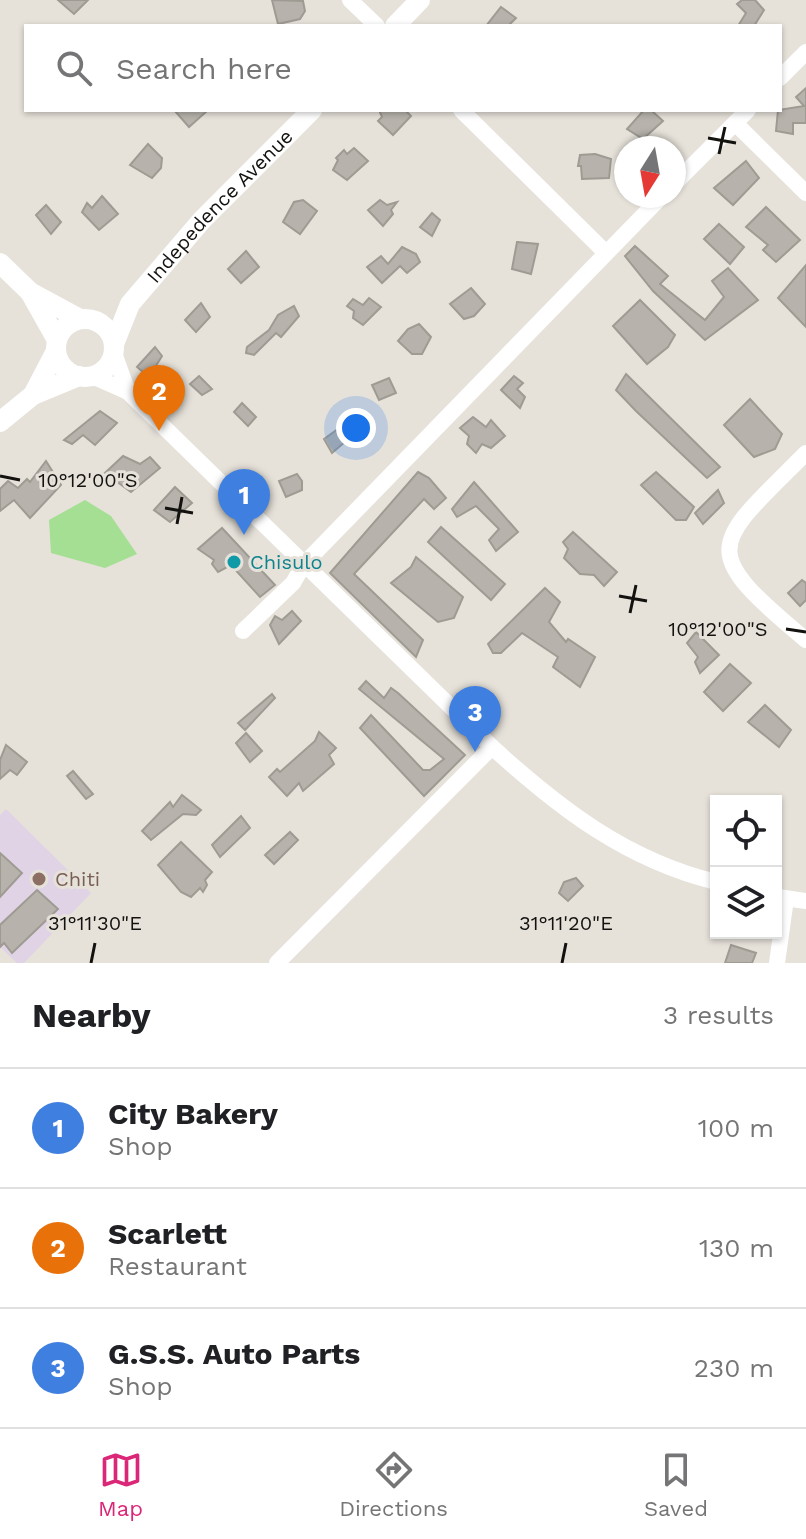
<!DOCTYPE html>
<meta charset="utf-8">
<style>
body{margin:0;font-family:"Work Sans",sans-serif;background:#f2f2f2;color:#202124}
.controls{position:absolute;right:24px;bottom:24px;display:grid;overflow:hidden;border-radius:0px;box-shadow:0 2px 6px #0004}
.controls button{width:72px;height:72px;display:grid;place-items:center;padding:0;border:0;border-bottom:2px solid #e0e0e0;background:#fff;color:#202124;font:40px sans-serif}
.compass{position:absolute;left:614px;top:136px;width:72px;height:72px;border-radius:50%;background:#fff;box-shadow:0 2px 6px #0004;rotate:191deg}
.you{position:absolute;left:356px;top:428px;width:28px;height:28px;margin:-20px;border:6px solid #fff;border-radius:50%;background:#1a73e8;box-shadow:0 0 0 12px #1a73e833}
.badge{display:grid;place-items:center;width:52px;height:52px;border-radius:50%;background:#db2777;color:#fff;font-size:26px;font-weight:700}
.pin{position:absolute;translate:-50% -66px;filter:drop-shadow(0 2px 4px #0008)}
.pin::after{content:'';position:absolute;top:42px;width:28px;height:24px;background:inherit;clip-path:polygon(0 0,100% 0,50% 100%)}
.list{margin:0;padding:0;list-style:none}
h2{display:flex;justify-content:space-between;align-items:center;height:104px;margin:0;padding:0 32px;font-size:34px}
h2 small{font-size:26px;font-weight:400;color:#757577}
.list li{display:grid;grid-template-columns:52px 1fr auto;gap:24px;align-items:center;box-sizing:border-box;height:120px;padding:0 32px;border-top:2px solid #e0e0e0}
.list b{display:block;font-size:30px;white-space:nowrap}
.list p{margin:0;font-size:26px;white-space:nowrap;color:#757577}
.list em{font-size:26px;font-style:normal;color:#757577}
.icon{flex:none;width:44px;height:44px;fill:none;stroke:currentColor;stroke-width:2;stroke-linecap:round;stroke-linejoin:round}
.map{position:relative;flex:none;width:806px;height:963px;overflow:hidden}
.search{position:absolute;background:#fff;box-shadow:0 2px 6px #0004;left:24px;right:24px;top:24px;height:88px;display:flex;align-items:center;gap:20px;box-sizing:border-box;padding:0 28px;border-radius:0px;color:#757577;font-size:30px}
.sheet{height:464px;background:#fff}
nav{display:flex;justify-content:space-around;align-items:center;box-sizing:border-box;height:112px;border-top:2px solid #e0e0e0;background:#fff;font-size:22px;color:#757577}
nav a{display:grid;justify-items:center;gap:4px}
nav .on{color:#db2777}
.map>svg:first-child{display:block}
.education{fill:#e0d3e6}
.green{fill:#a5df93}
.building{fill:#b7b3ac;stroke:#9e9b93;stroke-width:2}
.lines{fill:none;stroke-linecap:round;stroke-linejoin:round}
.minor{stroke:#fff;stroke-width:16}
.major{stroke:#fff;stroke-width:20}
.ticks{fill:none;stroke:#13120f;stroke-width:3}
.culture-dot{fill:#0f9aa8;stroke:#e6e2da;stroke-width:3}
.education-dot{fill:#8d6e63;stroke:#e6e2da;stroke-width:3}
.labels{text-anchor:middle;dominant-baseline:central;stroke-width:6;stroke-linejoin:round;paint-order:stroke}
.street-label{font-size:20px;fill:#13120f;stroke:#e6e2da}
.culture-label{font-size:20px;fill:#0d838f;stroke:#e6e2da;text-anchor:start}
.education-label{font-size:20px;fill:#785e54;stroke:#e6e2da;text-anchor:start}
.ticks-label{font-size:20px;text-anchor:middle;fill:#13120f;stroke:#e6e2da;stroke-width:6;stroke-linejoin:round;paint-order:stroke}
</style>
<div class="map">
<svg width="806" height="963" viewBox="0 0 806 963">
<rect width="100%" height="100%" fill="#e6e2da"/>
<path class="education" d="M 6,809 L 91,893 L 24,963 L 17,963 L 0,947 L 0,815 Z"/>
<path class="green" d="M 85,500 L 111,516 L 137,554 L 105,568 L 51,553 L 49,520 Z"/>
<g class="building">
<path d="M 58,0 L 88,0 L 74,14 Z"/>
<path d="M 272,0 L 303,1 L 305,11 L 300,19 L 278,24 Z"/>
<path d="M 742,0 L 755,0 L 764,10 L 754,26 L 738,26 L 746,13 L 737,4 Z"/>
<path d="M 501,7 L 516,18 L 508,26 L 486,26 Z"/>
<path d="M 806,88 L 806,123 L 793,123 L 793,134 L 776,131 L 778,110 L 804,106 L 796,97 Z"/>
<path d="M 174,110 L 208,110 L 189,127 Z"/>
<path d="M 379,110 L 405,110 L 411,116 L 393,135 L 378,121 L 382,117 Z"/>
<path d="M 644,110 L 651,110 L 663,121 L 643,139 L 627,129 Z"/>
<path d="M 148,144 L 162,158 L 161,168 L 152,178 L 130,165 Z"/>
<path d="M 354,148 L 368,161 L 347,180 L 333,170 L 338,160 L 336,158 L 344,150 L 347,154 Z"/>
<path d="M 595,154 L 611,159 L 609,178 L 582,179 L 581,166 L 578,166 L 580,155 Z"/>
<path d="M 746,161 L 759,178 L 733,205 L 714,188 Z"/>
<path d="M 102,196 L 118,214 L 99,230 L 82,212 L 87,203 L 92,208 Z"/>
<path d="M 303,200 L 317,211 L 300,234 L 283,222 L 294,202 Z"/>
<path d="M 380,200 L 387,205 L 397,202 L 391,210 L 393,214 L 383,226 L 368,210 Z"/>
<path d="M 46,205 L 61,222 L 51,234 L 36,215 Z"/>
<path d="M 766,207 L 800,240 L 776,262 L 763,250 L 768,245 L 746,227 Z"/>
<path d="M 432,213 L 440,220 L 432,236 L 420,227 Z"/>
<path d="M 719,224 L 744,247 L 730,264 L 704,239 Z"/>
<path d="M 517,242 L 538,244 L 531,274 L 512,269 Z"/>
<path d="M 635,246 L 668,276 L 660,284 L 705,320 L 724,297 L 712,281 L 728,268 L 758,300 L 705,340 L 653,291 L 625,256 Z"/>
<path d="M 402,247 L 416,254 L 420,262 L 407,273 L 400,266 L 382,283 L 367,267 L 381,256 L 388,264 Z"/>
<path d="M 246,251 L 259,267 L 241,283 L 228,269 Z"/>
<path d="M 806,265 L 806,327 L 778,298 Z"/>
<path d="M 471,288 L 485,304 L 474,316 L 464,319 L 450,304 Z"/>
<path d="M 369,298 L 381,307 L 363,325 L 353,318 L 354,311 L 347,306 L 353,299 L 363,305 Z"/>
<path d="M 640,300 L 675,335 L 668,347 L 647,364 L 613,326 Z"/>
<path d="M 201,303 L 210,317 L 196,332 L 185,320 Z"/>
<path d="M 294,306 L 299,316 L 281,337 L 276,333 L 254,355 L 246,353 L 247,347 L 269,330 L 278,315 Z"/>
<path d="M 419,324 L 431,337 L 422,354 L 412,354 L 398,341 L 408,329 Z"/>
<path d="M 155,347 L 162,356 L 149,377 L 137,367 Z"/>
<path d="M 626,374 L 720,467 L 707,478 L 636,411 L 616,390 Z"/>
<path d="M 199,376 L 212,389 L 202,395 L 190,384 Z"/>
<path d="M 514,376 L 523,383 L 517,389 L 525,397 L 520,408 L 501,390 Z"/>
<path d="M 389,378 L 396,393 L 379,400 L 372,385 Z"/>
<path d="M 750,399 L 782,434 L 775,449 L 754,457 L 724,425 Z"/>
<path d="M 242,403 L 256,417 L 248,426 L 234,412 Z"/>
<path d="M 100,411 L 117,423 L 95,445 L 83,435 L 72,444 L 64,440 Z"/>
<path d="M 473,417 L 486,427 L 491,420 L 505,436 L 491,448 L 482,444 L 476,453 L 467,444 L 469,436 L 460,428 Z"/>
<path d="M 338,429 L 346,441 L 332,453 L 324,439 Z"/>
<path d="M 123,456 L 140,464 L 150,457 L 160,468 L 131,492 L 105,473 Z"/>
<path d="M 46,461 L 61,485 L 30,518 L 14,500 L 0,511 L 0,489 L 8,481 L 18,488 L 27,479 L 30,482 Z"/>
<path d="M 418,472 L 429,478 L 446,498 L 434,509 L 424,499 L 354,574 L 423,640 L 416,657 L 330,573 Z"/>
<path d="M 656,472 L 694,507 L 686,520 L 676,520 L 641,485 Z"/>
<path d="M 297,474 L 302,481 L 302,490 L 286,497 L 279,481 Z"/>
<path d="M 474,482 L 518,532 L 496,551 L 489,540 L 499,529 L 476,506 L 457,517 L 452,509 Z"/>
<path d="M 175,487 L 192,503 L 170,522 L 154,510 Z"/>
<path d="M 718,490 L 724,503 L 703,524 L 695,513 Z"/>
<path d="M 441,527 L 505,584 L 491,600 L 428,542 Z"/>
<path d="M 222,528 L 275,585 L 260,597 L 231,565 L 218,572 L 212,564 L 214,560 L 198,549 Z"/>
<path d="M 573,532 L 617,572 L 604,586 L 594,575 L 580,574 L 564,558 L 568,549 L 563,542 Z"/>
<path d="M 416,557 L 463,597 L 454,618 L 438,622 L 391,583 L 411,567 Z"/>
<path d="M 802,580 L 806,583 L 806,600 L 800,606 L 788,593 Z"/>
<path d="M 545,588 L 560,602 L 549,622 L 566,642 L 568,639 L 595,657 L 580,687 L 553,667 L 558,657 L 522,633 L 501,653 L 493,653 L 488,644 Z"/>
<path d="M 292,611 L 301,621 L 279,644 L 270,625 L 275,616 L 282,620 Z"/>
<path d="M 696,632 L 719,655 L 700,673 L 695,662 L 698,657 L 687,643 Z"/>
<path d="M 730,664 L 751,683 L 723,711 L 704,692 Z"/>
<path d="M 366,681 L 384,698 L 391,688 L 398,693 L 465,755 L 424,796 L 360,728 L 371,715 L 423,770 L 430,770 L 444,759 L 359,689 Z"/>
<path d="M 272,694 L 275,698 L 245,730 L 238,723 Z"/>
<path d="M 765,705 L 791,730 L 779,747 L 748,722 Z"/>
<path d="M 319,732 L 336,748 L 329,755 L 334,764 L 303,791 L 299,783 L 287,796 L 269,777 L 277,769 L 280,772 L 315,741 Z"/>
<path d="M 246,733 L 262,751 L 250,762 L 236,743 Z"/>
<path d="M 6,745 L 27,762 L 17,775 L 10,770 L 0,779 L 0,760 Z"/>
<path d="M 73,771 L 93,794 L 86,799 L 67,776 Z"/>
<path d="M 182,795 L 201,810 L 196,815 L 183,814 L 151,840 L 142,831 L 170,802 L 173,807 Z"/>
<path d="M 241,816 L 250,828 L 220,857 L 212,845 Z"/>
<path d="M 290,832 L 298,840 L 274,864 L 265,855 Z"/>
<path d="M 181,842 L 212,872 L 205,880 L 207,885 L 203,892 L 200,888 L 191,897 L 181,892 L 158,865 Z"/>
<path d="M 0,853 L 22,873 L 0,897 Z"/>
<path d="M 576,878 L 583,886 L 568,901 L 559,893 L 564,882 Z"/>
<path d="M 37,890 L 58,909 L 12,953 L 4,943 L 0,947 L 0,925 Z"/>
<path d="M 731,945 L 756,953 L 752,963 L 725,963 Z"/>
</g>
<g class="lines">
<g class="minor">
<path d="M 350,0 L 377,26"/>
<path d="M 780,78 L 806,52"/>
<path d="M 461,110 L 605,252"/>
<path d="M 735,123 L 806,193"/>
<path d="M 674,184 L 748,110"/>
<path d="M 114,353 L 128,392"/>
<path d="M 92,376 L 128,392 L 492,747 C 559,808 626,860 716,882"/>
<path d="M 806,453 C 713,546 695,548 806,640"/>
<path d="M 243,631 L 293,583 L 304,564 L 662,196"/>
<path d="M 778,897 L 806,901"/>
<path d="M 277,963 L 492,747"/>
<path d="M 777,963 L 786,899"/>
</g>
<g class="major">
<path d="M 395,26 L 420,0"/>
<path d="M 0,263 L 30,292 L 80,319"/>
<path d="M 30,292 L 57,340"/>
<circle cx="85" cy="348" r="29"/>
<path id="s1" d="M 114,344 L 130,304 L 202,220 L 312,110"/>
<path d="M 33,395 L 56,351"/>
<path d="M 0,422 L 33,395 L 79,376"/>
</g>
</g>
<path class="ticks" d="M 708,138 L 736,143M 719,154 L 725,127M 0,476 L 20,480M 165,508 L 193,513M 177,524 L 182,497M 619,596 L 647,601M 630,613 L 636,585M 786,629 L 806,632M 91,963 L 95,943M 562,963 L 566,943"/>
<circle class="culture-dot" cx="234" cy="562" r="8"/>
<circle class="education-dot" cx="39" cy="879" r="8"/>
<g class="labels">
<g class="street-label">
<text stroke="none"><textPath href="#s1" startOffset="176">Indepedence Avenue</textPath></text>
</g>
<g class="culture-label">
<text x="250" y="562">Chisulo</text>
</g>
<g class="education-label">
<text x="55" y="879">Chiti</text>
</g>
</g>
<g class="ticks-label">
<text x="88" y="487">10°12'00"S</text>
<text x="718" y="636">10°12'00"S</text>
<text x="95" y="930">31°11'30"E</text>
<text x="566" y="930">31°11'20"E</text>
</g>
</svg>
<div class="controls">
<button><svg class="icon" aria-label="locate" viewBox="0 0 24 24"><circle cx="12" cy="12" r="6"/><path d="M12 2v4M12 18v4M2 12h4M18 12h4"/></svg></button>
<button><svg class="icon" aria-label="layers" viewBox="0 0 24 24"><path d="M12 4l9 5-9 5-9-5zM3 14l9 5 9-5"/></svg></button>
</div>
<svg class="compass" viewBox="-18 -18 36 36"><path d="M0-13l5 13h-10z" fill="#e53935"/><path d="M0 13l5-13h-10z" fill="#757577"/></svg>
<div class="you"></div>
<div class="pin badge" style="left:244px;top:535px;background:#3f7fe0">1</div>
<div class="pin badge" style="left:159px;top:431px;background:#e8710a">2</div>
<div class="pin badge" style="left:475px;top:752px;background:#3f7fe0">3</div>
<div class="search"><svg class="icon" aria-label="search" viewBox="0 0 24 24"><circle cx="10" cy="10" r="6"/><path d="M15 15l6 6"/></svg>Search here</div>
</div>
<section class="sheet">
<h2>Nearby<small>3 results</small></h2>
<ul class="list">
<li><span class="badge" style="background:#3f7fe0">1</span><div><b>City Bakery</b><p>Shop</p></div><em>100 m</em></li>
<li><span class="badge" style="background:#e8710a">2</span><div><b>Scarlett</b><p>Restaurant</p></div><em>130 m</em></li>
<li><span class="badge" style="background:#3f7fe0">3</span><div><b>G.S.S. Auto Parts</b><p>Shop</p></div><em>230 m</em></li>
</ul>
</section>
<nav>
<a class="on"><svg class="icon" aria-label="map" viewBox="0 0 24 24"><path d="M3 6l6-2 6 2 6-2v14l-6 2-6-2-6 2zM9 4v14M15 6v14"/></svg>Map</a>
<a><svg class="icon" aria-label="directions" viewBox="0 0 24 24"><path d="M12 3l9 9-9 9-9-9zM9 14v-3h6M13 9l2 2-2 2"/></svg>Directions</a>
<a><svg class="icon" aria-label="saved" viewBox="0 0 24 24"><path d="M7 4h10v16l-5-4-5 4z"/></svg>Saved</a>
</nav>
